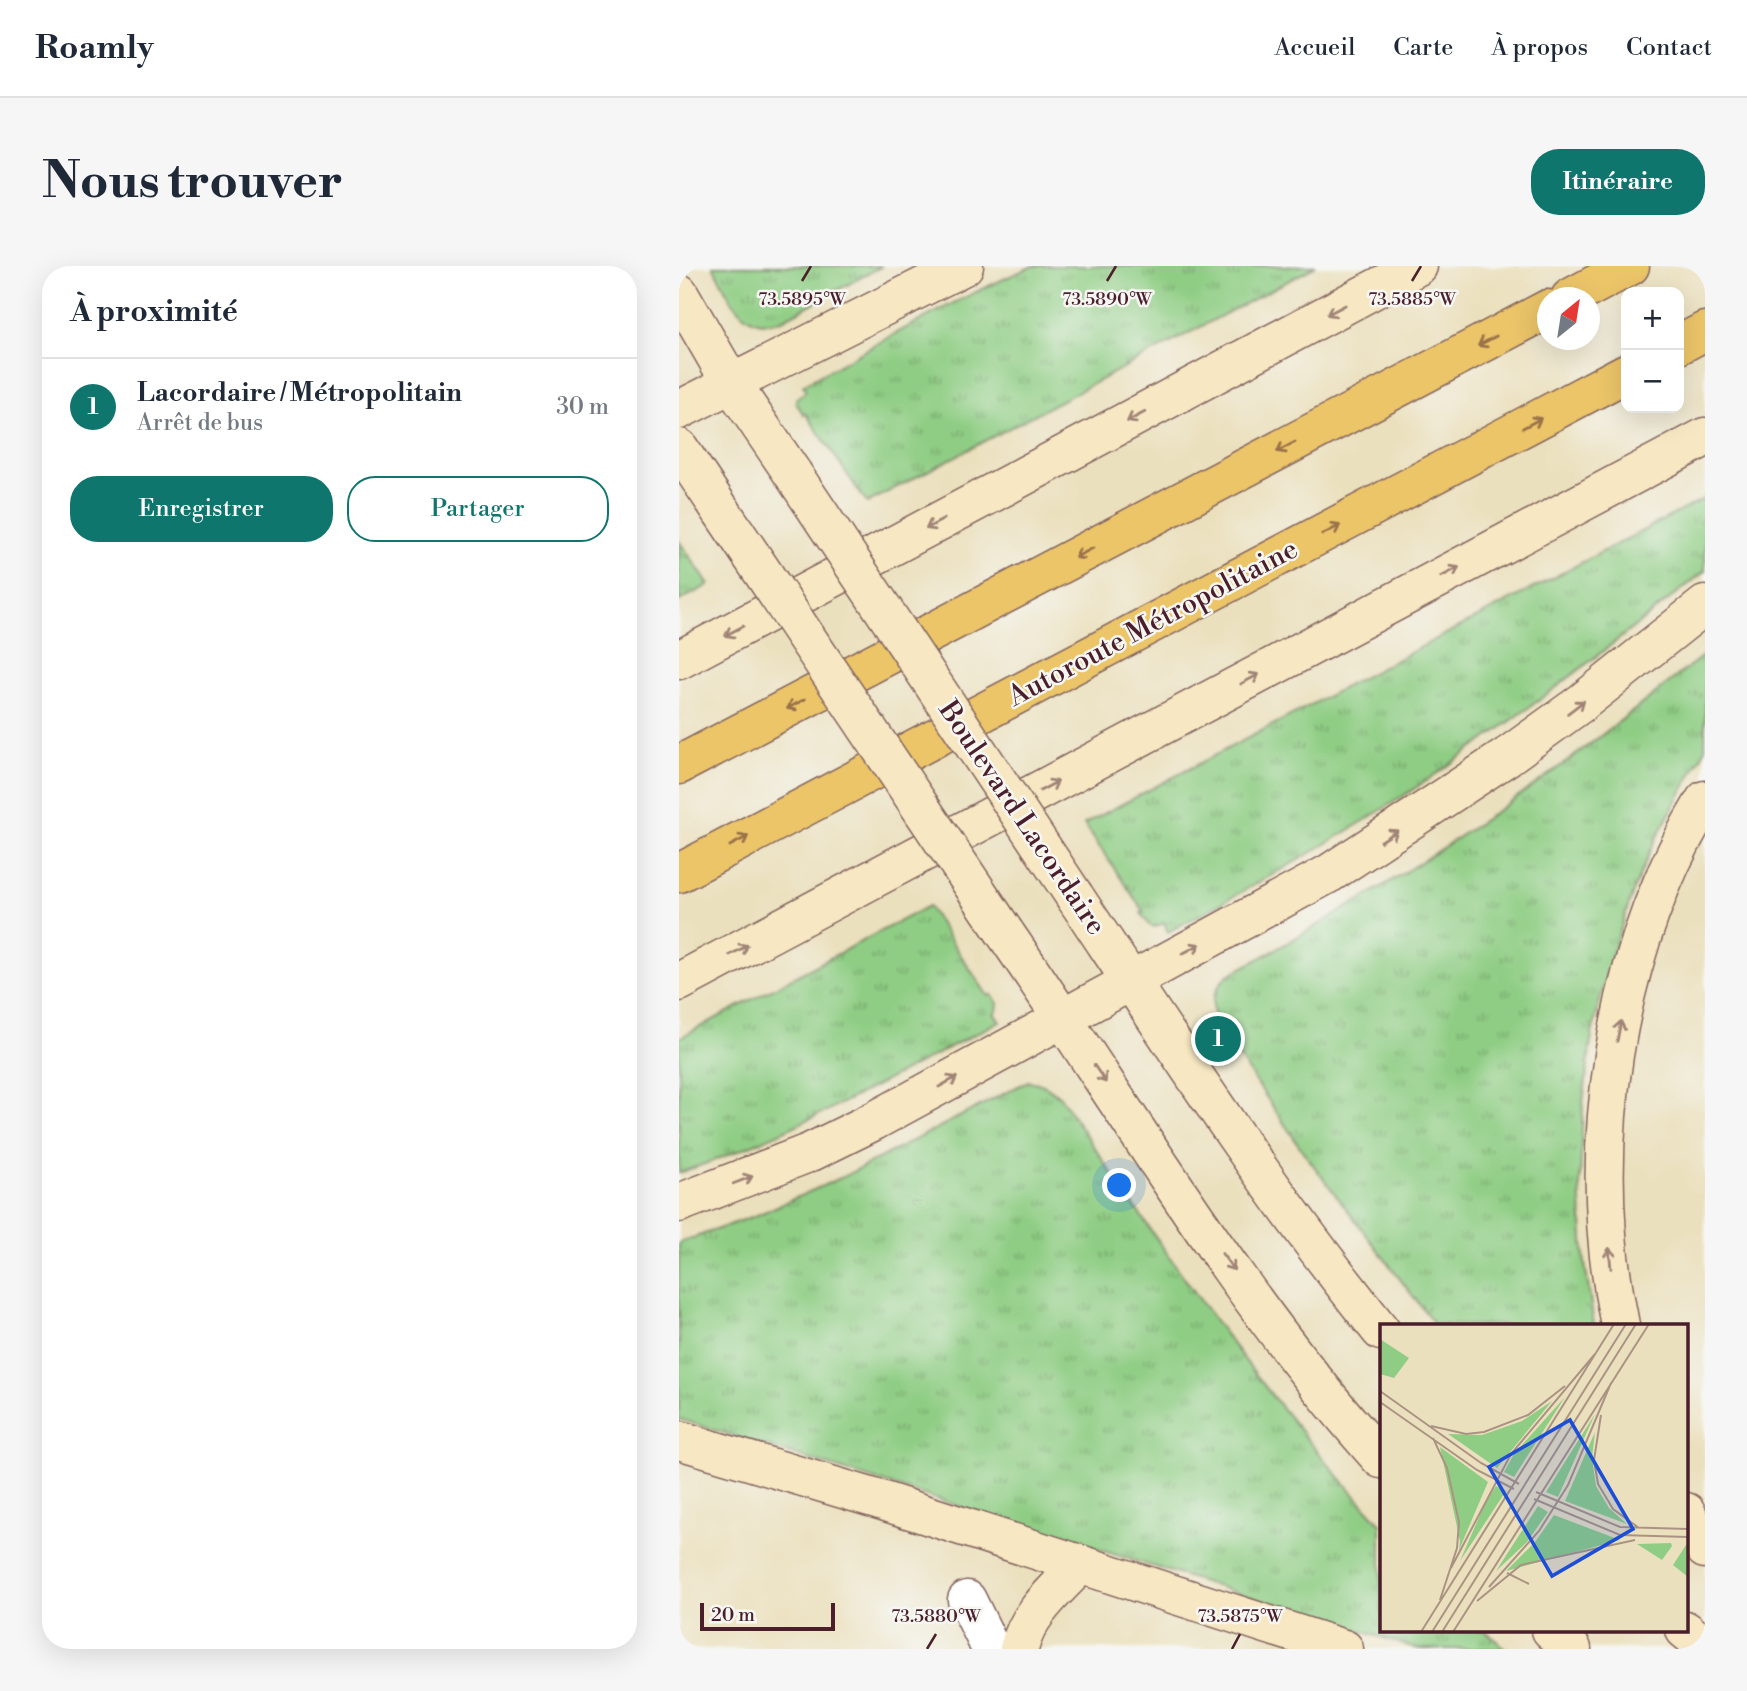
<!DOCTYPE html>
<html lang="fr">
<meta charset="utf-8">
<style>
body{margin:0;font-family:"Libre Bodoni",serif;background:#f6f6f7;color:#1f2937}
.controls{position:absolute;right:21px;top:21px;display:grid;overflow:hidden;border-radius:14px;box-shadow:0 7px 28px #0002}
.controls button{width:63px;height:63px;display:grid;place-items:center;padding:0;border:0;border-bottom:2px solid #e0e1e3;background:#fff;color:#1f2937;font:35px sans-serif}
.compass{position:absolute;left:858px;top:21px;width:63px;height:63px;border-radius:50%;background:#fff;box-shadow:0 7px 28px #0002;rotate:30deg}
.scale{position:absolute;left:21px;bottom:18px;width:135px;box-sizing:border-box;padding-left:7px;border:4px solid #4a1f2b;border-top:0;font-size:19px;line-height:24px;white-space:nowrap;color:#4a1f2b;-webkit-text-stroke:5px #f6f6f2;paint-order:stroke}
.you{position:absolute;left:441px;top:920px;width:24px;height:24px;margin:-18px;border:5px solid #fff;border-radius:50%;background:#1a73e8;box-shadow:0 0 0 10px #1a73e833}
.badge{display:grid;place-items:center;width:46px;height:46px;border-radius:50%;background:#0f766e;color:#fff;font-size:23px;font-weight:700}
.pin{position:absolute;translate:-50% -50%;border:4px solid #fff;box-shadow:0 2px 7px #0006}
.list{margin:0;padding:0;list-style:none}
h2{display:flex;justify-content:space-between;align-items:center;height:91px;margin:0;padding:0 28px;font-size:30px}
h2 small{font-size:23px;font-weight:400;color:#747a83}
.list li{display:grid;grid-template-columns:46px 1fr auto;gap:21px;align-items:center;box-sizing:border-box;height:98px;padding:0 28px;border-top:2px solid #e0e1e3}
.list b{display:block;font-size:26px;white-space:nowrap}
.list p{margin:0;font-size:23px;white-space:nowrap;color:#747a83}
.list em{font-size:23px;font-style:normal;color:#747a83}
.actions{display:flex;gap:14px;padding:21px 28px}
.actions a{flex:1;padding:16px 0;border:2px solid #0f766e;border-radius:28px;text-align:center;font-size:24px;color:#0f766e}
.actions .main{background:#0f766e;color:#fff}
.map{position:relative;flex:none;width:1026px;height:1383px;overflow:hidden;border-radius:28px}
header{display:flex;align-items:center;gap:42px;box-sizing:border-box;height:98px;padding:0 35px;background:#fff;border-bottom:2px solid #e0e1e3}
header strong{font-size:33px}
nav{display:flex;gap:38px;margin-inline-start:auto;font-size:24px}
.intro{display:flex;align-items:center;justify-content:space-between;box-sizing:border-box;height:168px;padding:0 42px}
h1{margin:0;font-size:49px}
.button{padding:18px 32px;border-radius:28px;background:#0f766e;color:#fff;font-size:24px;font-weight:700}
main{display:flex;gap:42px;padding:0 42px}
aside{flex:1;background:#fff;border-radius:28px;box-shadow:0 7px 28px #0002}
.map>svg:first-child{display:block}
.grass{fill:url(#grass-tufts);stroke:#6c7658;stroke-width:2}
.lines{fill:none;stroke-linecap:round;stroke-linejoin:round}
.street-casing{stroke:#82635e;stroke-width:41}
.secondary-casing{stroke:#82635e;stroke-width:41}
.highway-casing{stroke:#82635e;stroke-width:41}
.street{stroke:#fff;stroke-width:38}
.secondary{stroke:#f7e8c3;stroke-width:38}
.highway{stroke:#ecc569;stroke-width:38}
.secondary-bridge-casing{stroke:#82635e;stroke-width:41;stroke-linecap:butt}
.secondary-bridge{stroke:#f7e8c3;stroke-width:38}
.oneway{stroke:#a08477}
.oneway2{stroke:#9b724a}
.ticks{fill:none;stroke:#4a1f2b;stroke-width:2.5}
.labels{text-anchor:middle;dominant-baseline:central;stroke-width:5;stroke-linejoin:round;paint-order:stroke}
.street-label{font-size:28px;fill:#4a1f2b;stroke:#f6f6f2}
.inset-road{fill:none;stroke:#ab9383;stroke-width:2}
.view{fill:#1d4ed8;fill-opacity:0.15;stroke:#1d4ed8;stroke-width:3.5}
.inset-edge{fill:none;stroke:#4a1f2b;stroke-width:3.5}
.ticks-label{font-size:18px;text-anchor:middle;fill:#4a1f2b;stroke:#f6f6f2;stroke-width:5;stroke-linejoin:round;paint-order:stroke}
</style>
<header>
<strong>Roamly</strong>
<nav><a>Accueil</a><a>Carte</a><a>À propos</a><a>Contact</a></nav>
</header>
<div class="intro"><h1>Nous trouver</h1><a class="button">Itinéraire</a></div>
<main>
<aside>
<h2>À proximité<small></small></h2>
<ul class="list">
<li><span class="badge">1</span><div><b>Lacordaire / Métropolitain</b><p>Arrêt de bus</p></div><em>30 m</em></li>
</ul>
<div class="actions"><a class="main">Enregistrer</a><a>Partager</a></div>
</aside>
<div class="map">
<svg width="1026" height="1383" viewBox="0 0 1026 1383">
<defs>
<pattern id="grass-tufts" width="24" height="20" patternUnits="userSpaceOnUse" patternTransform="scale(1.75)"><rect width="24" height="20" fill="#8fcd84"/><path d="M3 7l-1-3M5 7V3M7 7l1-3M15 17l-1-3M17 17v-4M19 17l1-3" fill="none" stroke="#77a66c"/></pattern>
</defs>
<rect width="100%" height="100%" fill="#f6f6f2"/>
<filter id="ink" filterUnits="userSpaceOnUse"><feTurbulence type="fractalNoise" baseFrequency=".0143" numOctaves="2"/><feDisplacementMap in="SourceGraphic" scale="14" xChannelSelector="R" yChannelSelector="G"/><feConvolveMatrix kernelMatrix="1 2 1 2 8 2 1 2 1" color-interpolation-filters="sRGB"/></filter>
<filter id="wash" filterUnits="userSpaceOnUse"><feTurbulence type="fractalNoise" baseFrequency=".00686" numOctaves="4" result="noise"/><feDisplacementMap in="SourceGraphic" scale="28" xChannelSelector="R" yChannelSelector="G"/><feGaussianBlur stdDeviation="1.57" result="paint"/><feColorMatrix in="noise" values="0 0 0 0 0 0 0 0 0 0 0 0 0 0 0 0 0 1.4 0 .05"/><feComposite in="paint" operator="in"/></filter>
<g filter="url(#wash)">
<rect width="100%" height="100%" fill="#ebe0bd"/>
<g class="grass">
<path d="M 34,0 L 203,0 L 103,54 C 62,68 50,29 34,0 Z"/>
<path d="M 354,0 L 637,0 L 188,237 L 127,148 L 125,149 L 117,137 L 117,133 L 127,125 L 124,119 C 199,77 274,34 354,0 Z"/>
<path d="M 1026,232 L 1026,305 C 925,385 823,466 715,536 C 642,583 565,625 489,666 L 485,657 L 475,661 L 470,659 L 462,647 L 465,646 L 405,558 Z"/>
<path d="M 0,275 L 30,319 L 0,335 Z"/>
<path d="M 1026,388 L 1026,484 L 975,576 L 955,623 L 929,701 L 913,768 L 904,836 L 901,919 L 905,991 L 915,1059 L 756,1059 L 625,887 L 542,764 C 530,744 531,727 548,710 C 666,647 779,575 887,496 C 934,462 980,424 1026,388 Z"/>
<path d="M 249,640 L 309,730 L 312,728 L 319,737 L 318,745 L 315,747 L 321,755 C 216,809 112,869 0,907 L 0,772 Z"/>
<path d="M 349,815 C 364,817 371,822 382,832 C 481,980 581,1127 702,1258 L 702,1364 L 806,1364 L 826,1383 L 740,1383 L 0,1153 L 0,977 L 78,949 L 166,910 Z"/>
</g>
</g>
<g filter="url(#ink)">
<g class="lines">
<defs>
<path id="street" d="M 288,1334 L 312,1383"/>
<g id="secondary">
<path d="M 0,27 L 52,117 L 114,208"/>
<path d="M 0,144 L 285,0"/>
<path d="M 0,182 L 43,246"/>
<path d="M 0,394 L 739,0"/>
<path d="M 396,631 C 494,778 591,928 702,1065"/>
<path d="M 326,667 C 448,844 558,1033 702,1193"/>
<path d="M 0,716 L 1026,171"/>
<path d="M 0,937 L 132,886 L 195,855 L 651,607 L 829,490 L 901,438 L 1026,339"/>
<path d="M 941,1059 C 905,887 933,685 1026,534"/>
<path d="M 0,1174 L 198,1233 L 665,1383"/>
<path d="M 1007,1246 L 1026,1283"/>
<path d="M 872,1364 L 893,1383"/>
<path d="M 1006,1364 L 1026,1380"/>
<path d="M 340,1383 C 348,1348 377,1324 401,1299"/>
</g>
<g id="highway">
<path d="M 891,32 L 951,0"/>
<path d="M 1000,79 L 1026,65"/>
<path d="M 0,499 L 869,43"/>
<path d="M 0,607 L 947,107"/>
</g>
</defs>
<use href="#street" class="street-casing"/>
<use href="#secondary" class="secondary-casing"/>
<use href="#highway" class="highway-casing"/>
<use href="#street" class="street"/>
<use href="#secondary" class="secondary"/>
<use href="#highway" class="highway"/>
<defs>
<g id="secondary-bridge">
<path d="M 114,208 L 396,631"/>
<path d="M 43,246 L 326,667"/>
</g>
</defs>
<use href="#secondary-bridge" class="secondary-bridge-casing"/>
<use href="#secondary-bridge" class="secondary-bridge"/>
</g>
<defs><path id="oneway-shaft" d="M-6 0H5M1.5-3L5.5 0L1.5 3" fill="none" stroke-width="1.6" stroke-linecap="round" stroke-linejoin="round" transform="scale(1.75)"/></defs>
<g class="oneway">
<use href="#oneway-shaft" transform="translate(657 44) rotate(152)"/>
<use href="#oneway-shaft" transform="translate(457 151) rotate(152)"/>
<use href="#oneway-shaft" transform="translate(256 258) rotate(152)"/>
<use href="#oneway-shaft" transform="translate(771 306) rotate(-28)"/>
<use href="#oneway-shaft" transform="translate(55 365) rotate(152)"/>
<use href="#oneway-shaft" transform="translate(571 413) rotate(-28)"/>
<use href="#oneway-shaft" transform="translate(897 441) rotate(-37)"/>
<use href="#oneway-shaft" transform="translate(370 520) rotate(-28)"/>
<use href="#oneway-shaft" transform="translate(710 570) rotate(-33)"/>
<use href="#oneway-shaft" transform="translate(512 683) rotate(-28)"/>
<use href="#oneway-shaft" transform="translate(60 684) rotate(-28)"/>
<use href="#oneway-shaft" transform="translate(940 765) rotate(-79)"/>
<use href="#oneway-shaft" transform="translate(421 808) rotate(56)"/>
<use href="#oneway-shaft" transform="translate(269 816) rotate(-29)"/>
<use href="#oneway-shaft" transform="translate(64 914) rotate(-21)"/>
<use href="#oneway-shaft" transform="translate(931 992) rotate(-95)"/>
<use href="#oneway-shaft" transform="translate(549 996) rotate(54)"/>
</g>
<g class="oneway2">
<use href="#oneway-shaft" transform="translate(808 75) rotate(152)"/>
<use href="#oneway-shaft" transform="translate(853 157) rotate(-28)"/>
<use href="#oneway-shaft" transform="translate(607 181) rotate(152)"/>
<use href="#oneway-shaft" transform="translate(652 264) rotate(-28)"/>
<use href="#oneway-shaft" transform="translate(405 287) rotate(152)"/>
<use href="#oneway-shaft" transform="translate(117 438) rotate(152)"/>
<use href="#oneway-shaft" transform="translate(60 575) rotate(-28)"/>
</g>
</g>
<path class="ticks" d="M 123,15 L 132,0M 428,15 L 437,0M 733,15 L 742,0M 248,1383 L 257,1368M 553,1383 L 561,1368"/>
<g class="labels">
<g class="street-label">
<text transform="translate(474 357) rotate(-28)">Autoroute Métropolitaine</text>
<text transform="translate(343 552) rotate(56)">Boulevard Lacordaire</text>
</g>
</g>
<g transform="translate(701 1058)">
<rect width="308" height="308" fill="#ebe0bd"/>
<path d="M 185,73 L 134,153 L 124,148 L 134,130 ZM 172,77 L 117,144 L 68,110 L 102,111 L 142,97 ZM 215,90 L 178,173 L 166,168 ZM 215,108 L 212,134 L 216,162 L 229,184 L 247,200 L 185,177 ZM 60,123 L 108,158 L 79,226 L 80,217 ZM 116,162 L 126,167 L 80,237 L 106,177 ZM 158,182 L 168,188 L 147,218 L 116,247 ZM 174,191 L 240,216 L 126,247 L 155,218 ZM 291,219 L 292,222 L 282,236 L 257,220 Z" fill="#8fcd84"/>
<path d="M 0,15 L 29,34 L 14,54 L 0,50 ZM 308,218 L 308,253 L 293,241 Z" fill="#8fcd84"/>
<path class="inset-road" d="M 0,67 L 101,139 L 139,160M 0,78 L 97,146 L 134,165M 221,91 L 214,136 L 218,160 L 233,185 L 259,204M 51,102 L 86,110 L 104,108 L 148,91 L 185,62M 53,114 L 67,144 L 79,198 L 77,224 L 60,276M 156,168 L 240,203 L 308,205M 154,175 L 240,211 L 308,213M 71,244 L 131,130 L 215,30M 127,249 L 149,260M 109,263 L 159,207 L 188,161 L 231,59M 97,277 L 141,241 L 255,216M 41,308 L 234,0M 52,308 L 246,0M 62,308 L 256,0M 73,308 L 269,0"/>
<path class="view" d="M 190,96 L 253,205 L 172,252 L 109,143 Z"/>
<rect width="308" height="308" class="inset-edge"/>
</g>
<g class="ticks-label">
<text x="123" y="39">73.5895°W</text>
<text x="428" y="39">73.5890°W</text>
<text x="733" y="39">73.5885°W</text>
<text x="257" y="1356">73.5880°W</text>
<text x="561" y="1356">73.5875°W</text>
</g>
</svg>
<div class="controls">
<button>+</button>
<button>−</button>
</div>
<svg class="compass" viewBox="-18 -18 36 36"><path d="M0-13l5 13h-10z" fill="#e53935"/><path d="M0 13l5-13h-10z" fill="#747a83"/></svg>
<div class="scale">20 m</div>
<div class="you"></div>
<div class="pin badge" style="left:539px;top:773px">1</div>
</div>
</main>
